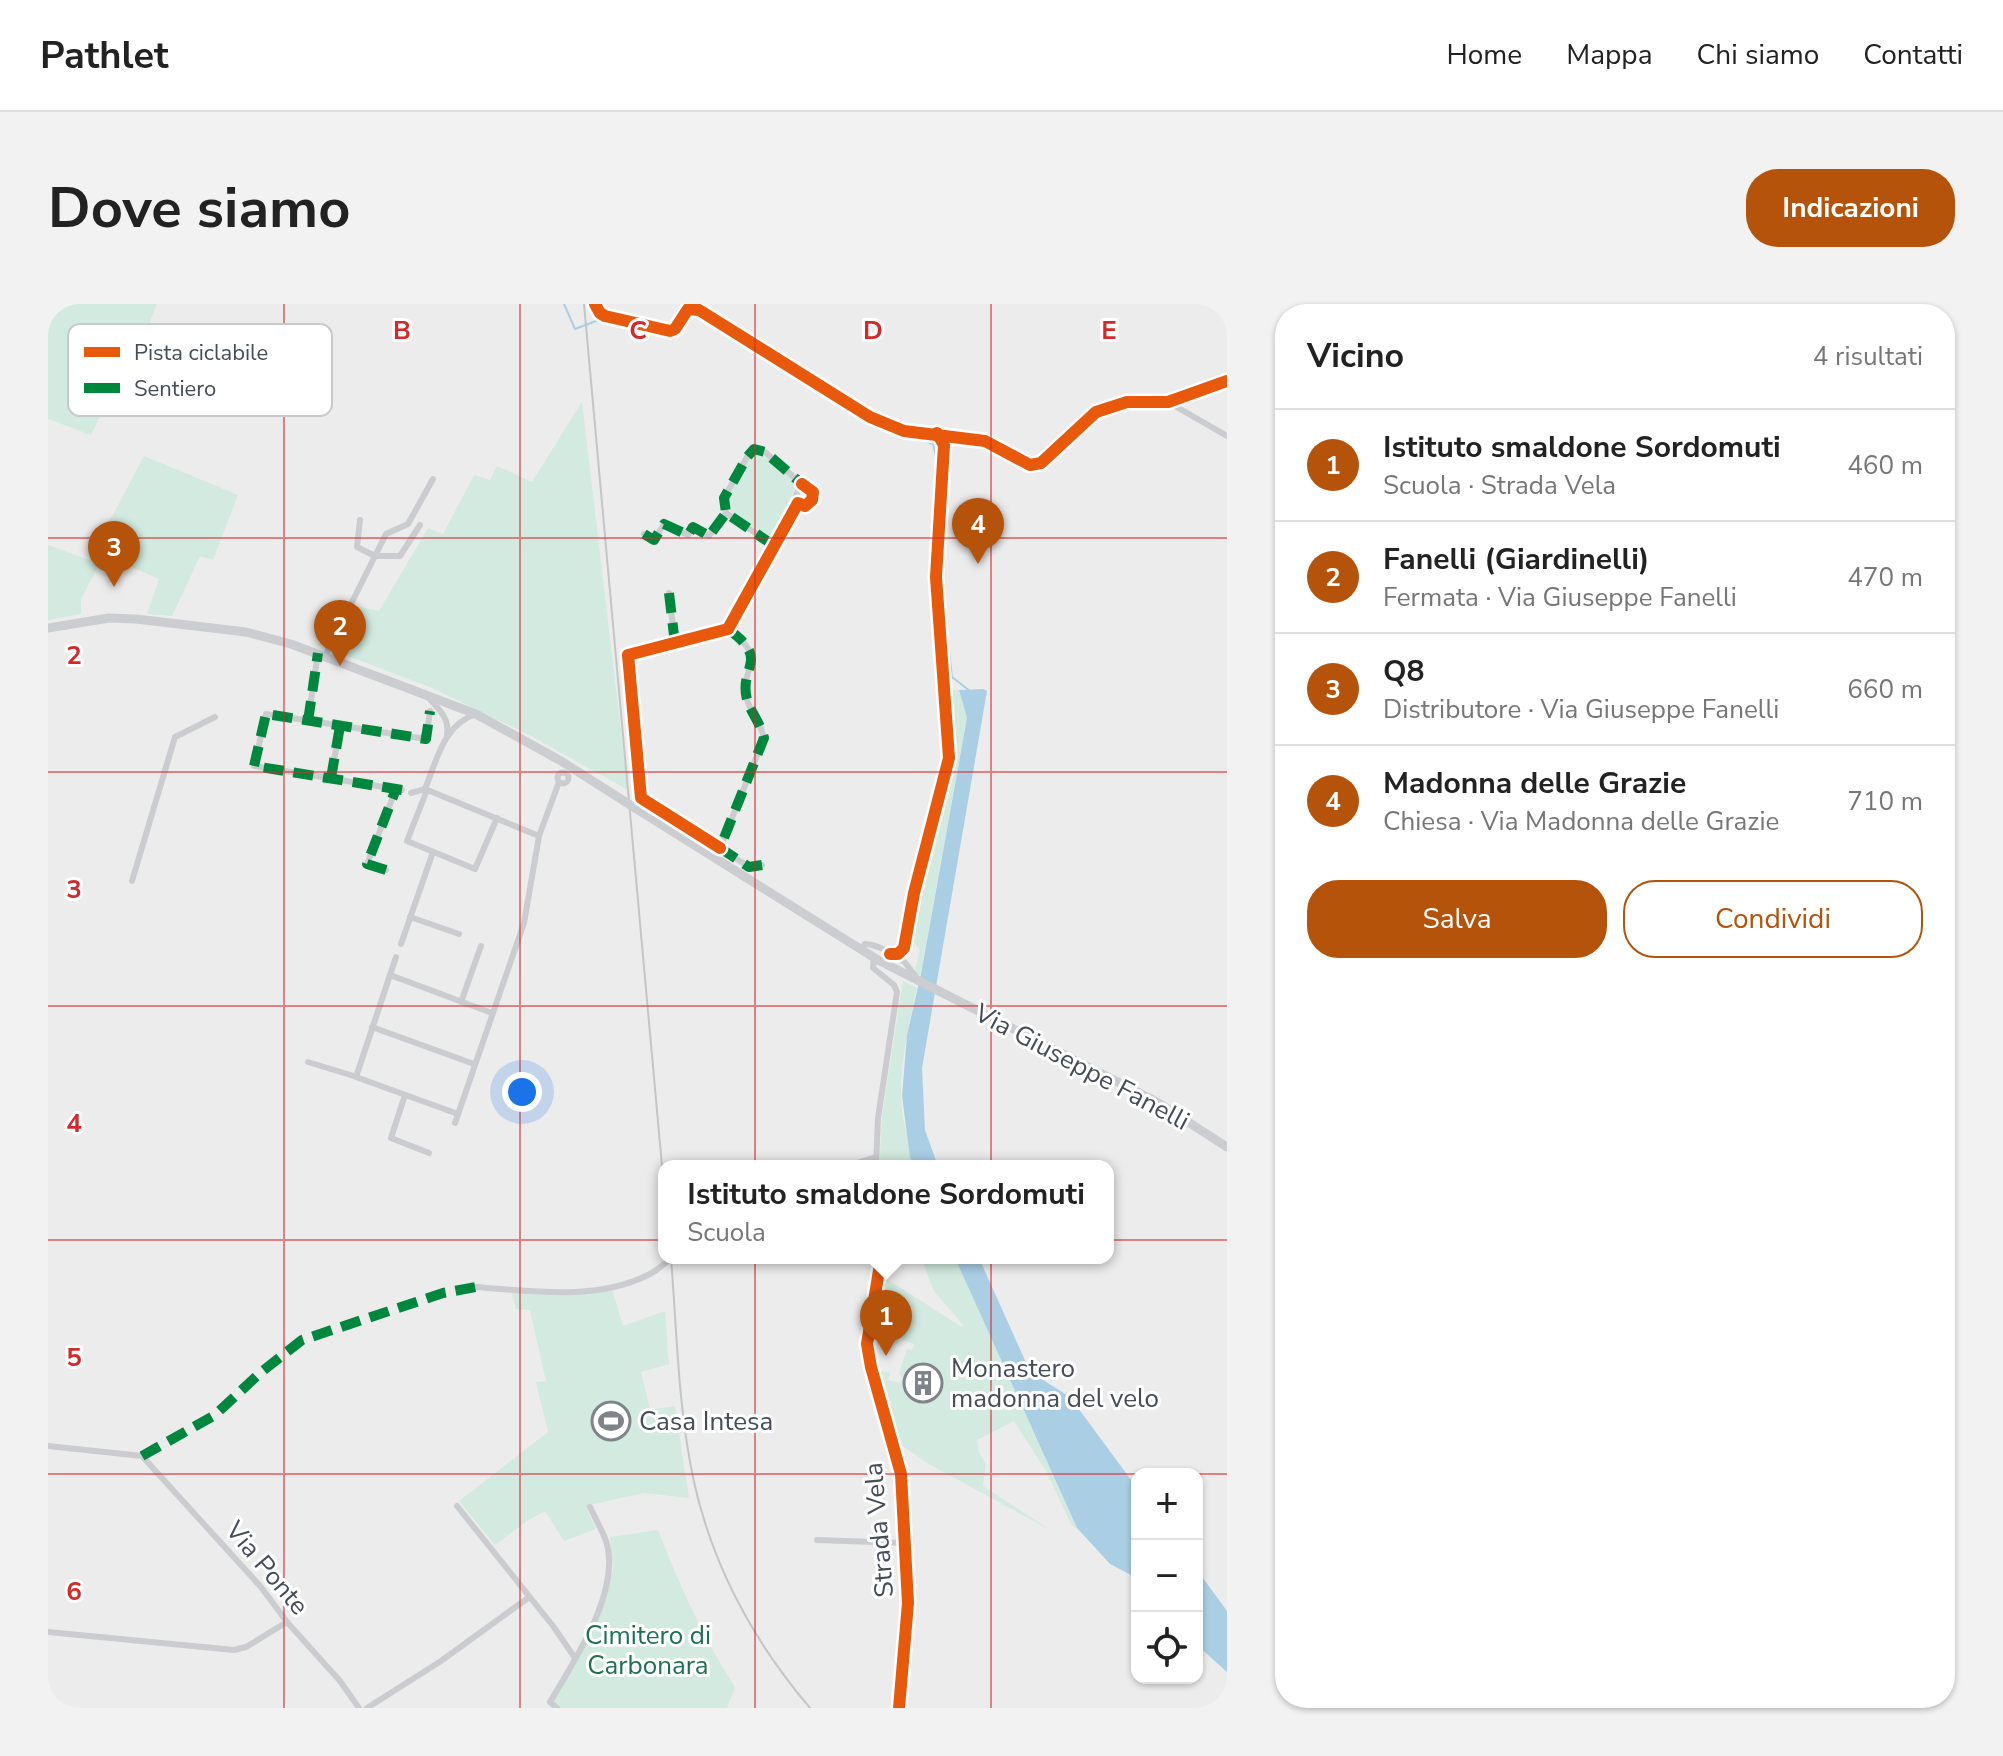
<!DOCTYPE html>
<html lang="it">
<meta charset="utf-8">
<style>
body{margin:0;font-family:"Nunito Sans",sans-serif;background:#f2f2f2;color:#222}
.controls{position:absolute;right:24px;bottom:24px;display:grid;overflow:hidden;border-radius:16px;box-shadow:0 2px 6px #0004}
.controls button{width:72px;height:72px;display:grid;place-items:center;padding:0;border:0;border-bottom:2px solid #e0e0e0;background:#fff;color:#222;font:40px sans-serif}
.you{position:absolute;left:474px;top:788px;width:28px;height:28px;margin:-20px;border:6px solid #fff;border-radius:50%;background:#1a73e8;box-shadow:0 0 0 12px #1a73e833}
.badge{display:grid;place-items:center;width:52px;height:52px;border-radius:50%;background:#b45309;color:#fff;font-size:26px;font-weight:700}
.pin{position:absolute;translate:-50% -66px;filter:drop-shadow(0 2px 4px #0008)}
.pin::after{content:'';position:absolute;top:42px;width:28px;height:24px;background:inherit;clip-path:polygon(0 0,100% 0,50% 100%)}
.popup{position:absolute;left:610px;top:856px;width:456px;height:104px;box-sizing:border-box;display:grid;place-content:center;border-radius:16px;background:#fff;filter:drop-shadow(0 2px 6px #0005);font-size:26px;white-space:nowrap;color:#767676}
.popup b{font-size:30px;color:#222}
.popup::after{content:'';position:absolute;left:50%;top:100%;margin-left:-16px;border:16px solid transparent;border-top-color:#fff}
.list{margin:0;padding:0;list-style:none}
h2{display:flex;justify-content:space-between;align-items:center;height:104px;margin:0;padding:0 32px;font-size:34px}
h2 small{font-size:26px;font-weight:400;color:#767676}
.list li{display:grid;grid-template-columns:52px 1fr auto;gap:24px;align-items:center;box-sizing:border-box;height:112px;padding:0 32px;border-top:2px solid #e0e0e0}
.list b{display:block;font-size:30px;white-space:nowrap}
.list p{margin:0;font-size:26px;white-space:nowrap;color:#767676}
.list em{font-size:26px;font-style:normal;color:#767676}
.actions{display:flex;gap:16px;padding:24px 32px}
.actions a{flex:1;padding:18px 0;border:2px solid #b45309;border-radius:32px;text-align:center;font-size:28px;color:#b45309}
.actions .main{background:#b45309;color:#fff}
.icon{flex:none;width:44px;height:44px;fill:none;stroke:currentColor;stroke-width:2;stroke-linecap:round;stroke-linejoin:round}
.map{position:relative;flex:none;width:1179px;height:1404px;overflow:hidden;border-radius:32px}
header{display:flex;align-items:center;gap:48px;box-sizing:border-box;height:112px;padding:0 40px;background:#fff;border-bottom:2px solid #e0e0e0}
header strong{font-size:38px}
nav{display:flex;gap:44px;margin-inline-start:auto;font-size:28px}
.intro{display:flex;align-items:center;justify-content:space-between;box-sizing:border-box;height:192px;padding:0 48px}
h1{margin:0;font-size:56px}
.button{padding:20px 36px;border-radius:32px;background:#b45309;color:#fff;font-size:28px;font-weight:700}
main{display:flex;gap:48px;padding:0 48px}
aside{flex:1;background:#fff;border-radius:32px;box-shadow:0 2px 6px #0004}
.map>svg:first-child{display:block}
.green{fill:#d2eadf}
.water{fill:#aacfe5}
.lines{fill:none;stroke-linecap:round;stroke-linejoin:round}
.stream{stroke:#aacfe5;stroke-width:2}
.street{stroke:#cacccf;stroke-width:6}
.secondary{stroke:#cbcdd0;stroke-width:9}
.rail{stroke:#c3c5c7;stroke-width:2}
.secondary-bridge{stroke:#cbcdd0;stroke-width:9}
.quiet{stroke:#00873e;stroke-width:10;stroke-dasharray:20 10;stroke-linecap:butt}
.cycleway-casing{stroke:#fff;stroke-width:17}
.cycleway{stroke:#e8590c;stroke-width:12}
.grid{fill:none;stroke:#d62828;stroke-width:2;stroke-opacity:0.55}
.labels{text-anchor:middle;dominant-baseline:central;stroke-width:6;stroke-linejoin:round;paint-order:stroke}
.street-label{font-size:26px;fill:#454c56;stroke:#fff}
.poi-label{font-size:26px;fill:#454c56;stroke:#fff;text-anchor:start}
.park-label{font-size:26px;fill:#1e7054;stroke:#fff}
.key{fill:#fff;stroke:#c7c9cc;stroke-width:2}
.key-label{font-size:22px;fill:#454c56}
.grid-label{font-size:26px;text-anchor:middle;font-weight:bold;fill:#d62828;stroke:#fff;stroke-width:6;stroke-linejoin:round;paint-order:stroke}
</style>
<header>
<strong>Pathlet</strong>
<nav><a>Home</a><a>Mappa</a><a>Chi siamo</a><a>Contatti</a></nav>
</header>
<div class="intro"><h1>Dove siamo</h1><a class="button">Indicazioni</a></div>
<main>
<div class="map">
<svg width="1179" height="1404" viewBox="0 0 1179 1404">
<rect width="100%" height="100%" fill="#edecec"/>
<g class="green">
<path d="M 0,0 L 109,0 L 92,43 L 74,65 L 43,131 L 0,115 Z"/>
<path d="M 534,98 L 580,486 L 481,431 L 384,384 L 292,349 L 312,303 L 331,307 L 380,224 L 395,230 L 426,171 L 442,176 L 449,162 L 484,178 Z"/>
<path d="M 710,149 L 716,151 L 749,179 L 743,194 L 746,199 L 725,237 L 682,207 L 678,194 L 701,154 Z"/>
<path d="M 96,152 L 190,191 L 165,256 L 152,252 L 124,312 L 99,310 L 111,275 L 56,251 L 33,295 L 33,310 L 0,316 L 0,241 L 41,256 Z"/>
<path d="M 911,386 L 919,414 L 872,672 L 866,669 L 872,646 L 861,633 L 869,591 L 904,455 L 900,387 Z"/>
<path d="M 855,677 L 869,684 C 860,725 848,772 855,814 C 858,831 865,846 870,862 L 834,862 L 832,853 L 834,811 Z"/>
<path d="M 873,954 L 907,954 L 1029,1225 L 1024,1222 L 998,1167 L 966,1117 L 929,1136 L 931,1149 L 938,1160 L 935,1182 L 1004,1227 L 879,1159 L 849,1138 L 824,1065 L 842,1069 L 840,1076 L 851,1079 L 855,1074 L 851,1070 L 859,1045 L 864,1046 L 866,1040 L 852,1034 L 849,1040 L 824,1029 L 834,972 L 914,1023 L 915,1021 L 886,987 Z"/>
<path d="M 564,985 L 575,1022 L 617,1007 L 621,1060 L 593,1068 L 602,1106 L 627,1102 L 641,1194 L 596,1189 L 541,1201 L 539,1206 L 548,1225 L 516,1237 L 497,1207 L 479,1217 L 447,1241 L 411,1197 L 500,1128 L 488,1078 L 498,1077 L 482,1006 L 468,1005 L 463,987 Z"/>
<path d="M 610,1226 C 631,1280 655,1334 687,1383 L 679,1404 L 513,1404 L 504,1399 L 545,1327 L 565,1265 L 562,1233 Z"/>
</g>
<g class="water">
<path d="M 935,385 L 939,387 L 874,764 L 877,826 L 890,862 L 866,862 L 862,853 L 854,792 L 859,731 L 873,670 L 919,414 L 911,386 Z"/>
<path d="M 907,954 L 931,954 L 980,1063 L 984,1069 L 1022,1093 L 1089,1184 L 1089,1274 L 1062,1260 L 1029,1224 Z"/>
<path d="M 1149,1266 L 1179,1307 L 1179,1368 L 1149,1341 Z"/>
</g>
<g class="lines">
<g class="stream">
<path d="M 516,0 L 527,25 L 556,14"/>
<path d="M 641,9 L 647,8 L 677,26"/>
<path d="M 577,20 L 610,27"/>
<path d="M 620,29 L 631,31 L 633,21"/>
<path d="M 859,130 L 885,140 L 891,165"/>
<path d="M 893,231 L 893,274 L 904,373 L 922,387"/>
</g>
<g class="street">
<path d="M 547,0 L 552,9 L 557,12 L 622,27 L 627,25 L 640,5 L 651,6 L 822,113 L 856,127 L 937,137 L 982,161 L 993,159 L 1048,108 L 1079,98 L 1120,98 L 1179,77"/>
<path d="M 1120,98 L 1179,132"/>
<path d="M 312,216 L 309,243 L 327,252 L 352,252 L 372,221"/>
<path d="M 596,230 L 606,236 L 616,220 L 640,231 L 645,223 L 661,232 L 678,209"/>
<path d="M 725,241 L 678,209 L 676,194 L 699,153 L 706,145 L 717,148 L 754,180 L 748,191 L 750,199"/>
<path d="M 621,289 L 627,340"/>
<path d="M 680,325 C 725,358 688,362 700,399 C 705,411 713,421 716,434 L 672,544 L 701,563 L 714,561"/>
<path d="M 277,352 L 338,230 L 360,220 L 385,175"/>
<path d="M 380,393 C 390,405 402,414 399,430"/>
<path d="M 260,417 L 270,349"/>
<circle cx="515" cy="474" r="5.5"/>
<path d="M 283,474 L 292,422"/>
<path d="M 377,485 C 389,456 395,421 428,410"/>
<path d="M 354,486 L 206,462 L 218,410 L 378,435 L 382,407"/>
<path d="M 379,486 L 359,537 L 427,565 L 449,514"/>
<path d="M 363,489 L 377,485 L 491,532 L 476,619 L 407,819"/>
<path d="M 491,532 L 511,478"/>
<path d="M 672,544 L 593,494 L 580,351 L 680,325 L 750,199 L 757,202 L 764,196 L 765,188 L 754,180"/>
<path d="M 338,566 L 319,560 L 348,485"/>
<path d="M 84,577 L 127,433 L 167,413"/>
<path d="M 362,613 L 411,630"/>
<path d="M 353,640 L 385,548"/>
<path d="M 813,646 L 817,640 C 828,640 852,652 859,661 C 862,665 864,669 867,671"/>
<path d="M 842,650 L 850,650 L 856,644 L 866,589 L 901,454 L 888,273 L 896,141 L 889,129"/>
<path d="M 348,653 L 308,773 L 410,810"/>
<path d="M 826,654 L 825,664 L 846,681 L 849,688 L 830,814 L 828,862"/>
<path d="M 342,671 L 444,709"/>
<path d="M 413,698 L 433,642"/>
<path d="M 324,723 L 426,760"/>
<path d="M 260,758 L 309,773"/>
<path d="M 357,791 L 343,834 L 381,849"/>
<path d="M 799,862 L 828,853"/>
<path d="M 833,954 L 819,1040 L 823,1063 L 853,1170 L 860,1299 L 851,1404"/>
<path d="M 428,983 C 483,987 548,997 600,971 C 609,967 616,959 625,954"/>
<path d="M 0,1142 L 94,1152 L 213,1283 L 239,1318 L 292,1377 L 311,1404"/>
<path d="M 409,1202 L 505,1322 L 527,1354"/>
<path d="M 769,1236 L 857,1239"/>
<path d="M 0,1328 L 186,1346 L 198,1343 L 239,1318"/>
<path d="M 319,1404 L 393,1357 L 480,1294"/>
<path d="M 509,1404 L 502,1398 C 526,1357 574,1286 558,1237 C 554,1226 547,1214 542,1203"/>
</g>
<g class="secondary">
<path d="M 0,324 L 61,314 L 88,315 L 198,328 L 243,340 L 428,410 L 513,457 L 576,497"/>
<path d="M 587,504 L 830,656 L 1109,798 L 1179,843"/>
</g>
<g class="rail">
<path d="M 536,0 L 616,884"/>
<path d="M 623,954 C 629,1028 630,1105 646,1178 C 665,1263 706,1338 762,1404"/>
</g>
<path class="secondary-bridge" d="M 576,497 L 587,504"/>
<g class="quiet">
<path d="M 596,230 L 606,236 L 616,220 L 640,231 L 645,223 L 661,232 L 678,209"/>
<path d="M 725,241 L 678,209 L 676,194 L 699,153 L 706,145 L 717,148 L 754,180 L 751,184"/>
<path d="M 621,289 L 627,340"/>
<path d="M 680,325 C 725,358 688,362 700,399 C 705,411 713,421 716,434 L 672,544 L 701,563 L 714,561"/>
<path d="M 260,417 L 270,349"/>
<path d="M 283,474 L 292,422"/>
<path d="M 354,486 L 206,462 L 218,410 L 378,435 L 382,407"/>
<path d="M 338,566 L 319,560 L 348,485"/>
<path d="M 94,1152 L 167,1111 L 212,1069 L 254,1036 L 395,989 L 428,983"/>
</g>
<defs>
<g id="cycleway">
<path d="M 547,0 L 552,9 L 557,12 L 622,27 L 627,25 L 640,5 L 651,6 L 822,113 L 856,127 L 937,137 L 982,161 L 993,159 L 1048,108 L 1079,98 L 1120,98 L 1179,77"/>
<path d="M 672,544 L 593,494 L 580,351 L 680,325 L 750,199 L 757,202 L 764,196 L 765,188 L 754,180"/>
<path d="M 842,650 L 850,650 L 856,644 L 866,589 L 901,454 L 888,273 L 896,141 L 889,129"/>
<path d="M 833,954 L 819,1040 L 823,1063 L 853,1170 L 860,1299 L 851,1404"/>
</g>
</defs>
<use href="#cycleway" class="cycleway-casing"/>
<use href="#cycleway" class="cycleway"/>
</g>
<path class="grid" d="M 236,0 L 236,1404M 472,0 L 472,1404M 707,0 L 707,1404M 943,0 L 943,1404M 0,234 L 1179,234M 0,468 L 1179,468M 0,702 L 1179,702M 0,936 L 1179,936M 0,1170 L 1089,1170M 1089,1170 L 1149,1170M 1149,1170 L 1179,1170"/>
<defs>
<symbol id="building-ring" viewBox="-11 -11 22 22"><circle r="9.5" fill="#fff" stroke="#80848a" stroke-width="1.5"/><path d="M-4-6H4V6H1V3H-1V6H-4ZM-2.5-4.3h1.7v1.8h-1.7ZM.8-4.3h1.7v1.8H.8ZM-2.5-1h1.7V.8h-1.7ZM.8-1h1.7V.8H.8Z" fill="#80848a"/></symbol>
<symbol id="stadium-ring" viewBox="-11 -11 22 22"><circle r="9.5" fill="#fff" stroke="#80848a" stroke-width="1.5"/><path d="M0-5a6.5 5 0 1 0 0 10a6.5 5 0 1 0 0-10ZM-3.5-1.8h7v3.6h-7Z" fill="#80848a"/></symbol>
</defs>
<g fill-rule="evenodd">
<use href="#building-ring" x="853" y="1057" width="44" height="44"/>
<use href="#stadium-ring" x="541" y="1095" width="44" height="44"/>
</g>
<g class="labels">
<g class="street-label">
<text transform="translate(1034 763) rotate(28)">Via Giuseppe Fanelli</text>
<text transform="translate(831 1226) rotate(-95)">Strada Vela</text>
<text transform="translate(219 1264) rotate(50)">Via Ponte</text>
</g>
<g class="poi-label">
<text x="903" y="1064">Monastero<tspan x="903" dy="30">madonna del velo</tspan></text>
<text x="591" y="1117">Casa Intesa</text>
</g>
<g class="park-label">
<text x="600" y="1331">Cimitero di<tspan x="600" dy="30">Carbonara</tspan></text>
</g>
</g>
<rect x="20" y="20" width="264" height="92" rx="12" class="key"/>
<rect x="36" y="43" width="36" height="10" fill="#e8590c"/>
<rect x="36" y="79" width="36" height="10" fill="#00873e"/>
<g class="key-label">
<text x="86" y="56">Pista ciclabile</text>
<text x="86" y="92">Sentiero</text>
</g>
<g class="grid-label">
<text x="354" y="35">B</text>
<text x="590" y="35">C</text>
<text x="825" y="35">D</text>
<text x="1061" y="35">E</text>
<text x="26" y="360">2</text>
<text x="26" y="594">3</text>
<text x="26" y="828">4</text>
<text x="26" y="1062">5</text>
<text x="26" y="1296">6</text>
</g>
</svg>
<div class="controls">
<button>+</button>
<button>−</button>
<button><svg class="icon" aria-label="locate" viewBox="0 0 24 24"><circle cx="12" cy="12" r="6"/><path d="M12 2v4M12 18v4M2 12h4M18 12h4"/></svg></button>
</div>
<div class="you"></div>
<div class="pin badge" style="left:838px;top:1052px">1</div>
<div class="popup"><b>Istituto smaldone Sordomuti</b>Scuola</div>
<div class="pin badge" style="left:292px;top:362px">2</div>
<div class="pin badge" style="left:66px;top:283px">3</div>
<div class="pin badge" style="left:930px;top:260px">4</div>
</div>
<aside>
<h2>Vicino<small>4 risultati</small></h2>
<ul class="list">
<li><span class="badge">1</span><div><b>Istituto smaldone Sordomuti</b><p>Scuola · Strada Vela</p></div><em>460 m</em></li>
<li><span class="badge">2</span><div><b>Fanelli (Giardinelli)</b><p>Fermata · Via Giuseppe Fanelli</p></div><em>470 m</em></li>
<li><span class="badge">3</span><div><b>Q8</b><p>Distributore · Via Giuseppe Fanelli</p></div><em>660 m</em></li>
<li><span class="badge">4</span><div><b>Madonna delle Grazie</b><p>Chiesa · Via Madonna delle Grazie</p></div><em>710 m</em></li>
</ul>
<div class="actions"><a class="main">Salva</a><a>Condividi</a></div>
</aside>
</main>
